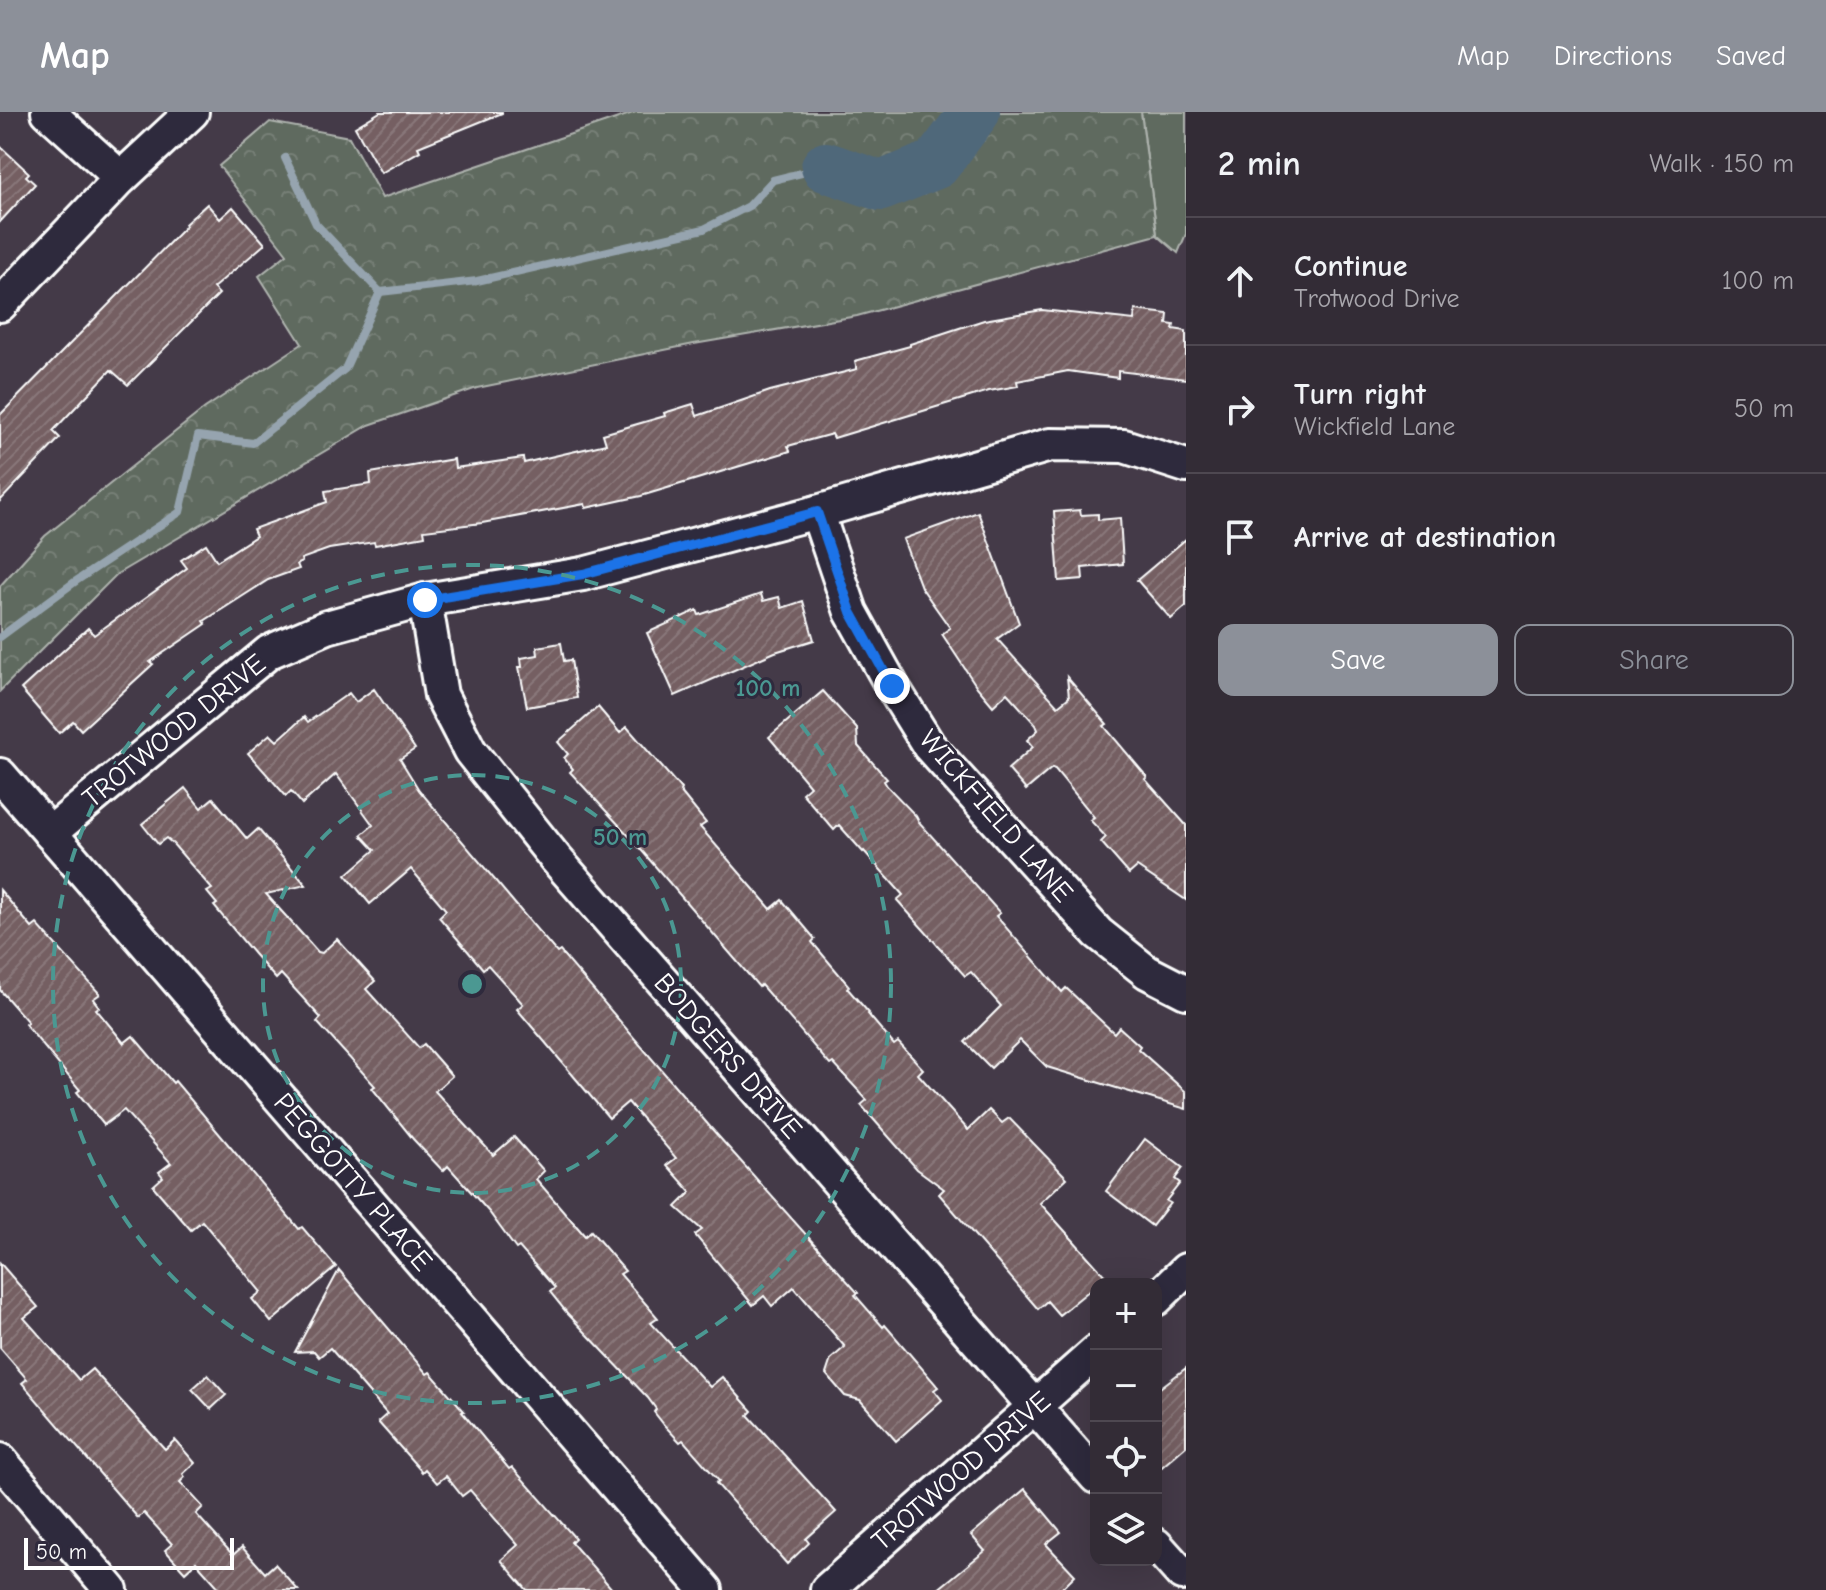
<!DOCTYPE html>
<meta charset="utf-8">
<style>
body{margin:0;font-family:"Comic Neue",sans-serif;background:#3b343e;color:#f1f3f6}
.controls{position:absolute;right:24px;bottom:24px;display:grid;overflow:hidden;border-radius:16px;box-shadow:0 8px 32px #0002}
.controls button{width:72px;height:72px;display:grid;place-items:center;padding:0;border:0;border-bottom:2px solid #4e4851;background:#332c36;color:#f1f3f6;font:40px sans-serif}
.scale{position:absolute;left:24px;bottom:20px;width:210px;box-sizing:border-box;padding-left:8px;border:4px solid #fff;border-top:0;font-size:22px;line-height:28px;white-space:nowrap;color:#fff;-webkit-text-stroke:6px #2f2a3d;paint-order:stroke}
.stop{position:absolute;width:24px;height:24px;margin:-18px;border:6px solid #1a73e8;border-radius:50%;background:#fff}
.stop.end{background:#1a73e8;border-color:#fff;box-shadow:0 2px 8px #0008}
.list{margin:0;padding:0;list-style:none}
h2{display:flex;justify-content:space-between;align-items:center;height:104px;margin:0;padding:0 32px;font-size:34px}
h2 small{font-size:26px;font-weight:400;color:#a9a7ad}
.list li{display:grid;grid-template-columns:52px 1fr auto;gap:24px;align-items:center;box-sizing:border-box;height:128px;padding:0 32px;border-top:2px solid #4e4851}
.list b{display:block;font-size:30px;white-space:nowrap}
.list p{margin:0;font-size:26px;white-space:nowrap;color:#a9a7ad}
.list em{font-size:26px;font-style:normal;color:#a9a7ad}
.actions{display:flex;gap:16px;padding:24px 32px}
.actions a{flex:1;padding:18px 0;border:2px solid #8c9099;border-radius:16px;text-align:center;font-size:28px;color:#8c9099}
.actions .main{background:#8c9099;color:#fff}
.icon{flex:none;width:44px;height:44px;fill:none;stroke:currentColor;stroke-width:2;stroke-linecap:round;stroke-linejoin:round}
.map{position:relative;flex:none;width:1186px;height:1478px;overflow:hidden}
header{display:flex;align-items:center;gap:48px;box-sizing:border-box;height:112px;padding:0 40px;background:#8c9099;color:#fff}
header strong{font-size:38px}
nav{display:flex;gap:44px;margin-inline-start:auto;font-size:28px}
main{display:flex}
aside{flex:1;background:#332c36}
.map>svg:first-child{display:block}
.green{fill:#5f6a5f;stroke:#afb4af;stroke-width:2}
.forest{fill:url(#forest-crowns);stroke:#afb4af;stroke-width:2}
.lines{fill:none;stroke-linecap:round;stroke-linejoin:round}
.stream{stroke:#96a4af;stroke-width:8}
.river{stroke:#50687a;stroke-width:50}
.building{fill:url(#building-hatch);stroke:#fff;stroke-width:2}
.minor-casing{stroke:#fff;stroke-width:38}
.minor{stroke:#2f2a3d;stroke-width:32}
.route{stroke:#1a73e8;stroke-width:10}
.ring{fill:none;stroke:#4b9892;stroke-width:4;stroke-dasharray:14 10}
.labels{text-anchor:middle;dominant-baseline:central;stroke-width:6;stroke-linejoin:round;paint-order:stroke}
.street-label{font-size:28px;fill:#fff;stroke:#2f2a3d}
.centre{fill:#4b9892;stroke:#2f2a3d;stroke-width:4}
.ring-label{font-size:24px;text-anchor:middle;font-weight:bold;fill:#4b9892;stroke:#2f2a3d;stroke-width:6;stroke-linejoin:round;paint-order:stroke}
</style>
<header>
<strong>Map</strong>
<nav><a>Map</a><a>Directions</a><a>Saved</a></nav>
</header>
<main>
<div class="map">
<svg width="1186" height="1478" viewBox="0 0 1186 1478">
<defs>
<pattern id="forest-crowns" width="20" height="18" patternUnits="userSpaceOnUse" patternTransform="scale(2)"><rect width="20" height="18" fill="#5f6a5f"/><path d="M2 6a3 3 0 1 1 6 0M12 15a3 3 0 1 1 6 0" fill="none" stroke="#778077"/></pattern>
<pattern id="building-hatch" width="6" height="6" patternUnits="userSpaceOnUse" patternTransform="scale(2)"><rect width="6" height="6" fill="#745f62"/><path d="M-1 1l2-2M0 6l6-6M5 7l2-2" fill="none" stroke="#89777a"/></pattern>
</defs>
<rect width="100%" height="100%" fill="#443a48"/>
<filter id="ink" filterUnits="userSpaceOnUse"><feTurbulence type="fractalNoise" baseFrequency=".0125" numOctaves="2"/><feDisplacementMap in="SourceGraphic" scale="16" xChannelSelector="R" yChannelSelector="G"/><feConvolveMatrix kernelMatrix="1 2 1 2 8 2 1 2 1" color-interpolation-filters="sRGB"/></filter>
<g filter="url(#ink)">
<path class="green" d="M 1141,0 L 1186,0 L 1186,122 L 1178,141 L 1157,123 Z"/>
<path class="forest" d="M 636,0 L 1141,0 L 1157,123 L 857,204 L 694,232 L 477,276 L 369,313 L 117,462 L 0,579 L 0,474 L 45,424 L 205,296 L 302,232 L 259,164 L 287,142 L 219,54 L 270,10 L 349,25 L 382,86 Z"/>
<g class="lines">
<g class="stream">
<path d="M 285,46 L 316,112 L 380,180 L 477,169 L 704,117 L 749,94 L 773,68 L 826,55"/>
<path d="M 0,525 L 76,469 L 180,400 L 198,324 L 253,331 L 345,257 L 380,180"/>
</g>
<path class="river" d="M 826,55 L 881,74 L 936,52 L 975,0"/>
</g>
<g class="building">
<path d="M 380,0 L 502,0 L 502,1 L 418,35 L 420,39 L 381,61 L 355,15 Z"/>
<path d="M 0,34 L 29,61 L 26,64 L 35,72 L 0,110 Z"/>
<path d="M 207,92 L 220,107 L 233,95 L 265,132 L 213,176 L 219,182 L 128,273 L 111,258 L 53,319 L 60,326 L 0,389 L 0,303 L 186,114 L 185,112 Z"/>
<path d="M 1042,198 L 1134,208 L 1135,198 L 1168,202 L 1167,212 L 1174,213 L 1173,217 L 1186,219 L 1186,267 L 1118,259 L 1118,266 L 1068,259 L 1017,269 L 1018,274 L 989,279 L 834,326 L 832,322 L 788,334 L 790,339 L 641,384 L 586,396 L 585,392 L 482,411 L 424,418 L 425,424 L 375,433 L 374,430 L 329,437 L 301,447 L 302,450 L 297,452 L 299,457 L 268,468 L 204,509 L 206,512 L 150,550 L 153,552 L 81,618 L 73,609 L 59,621 L 21,577 L 88,516 L 94,523 L 187,456 L 181,448 L 206,432 L 217,449 L 256,424 L 253,417 L 327,390 L 325,379 L 371,372 L 370,361 L 454,347 L 455,356 L 523,346 L 524,351 L 606,332 L 603,322 L 665,304 L 664,301 L 693,292 L 697,304 L 770,279 L 857,257 L 855,249 L 910,234 L 910,232 L 984,208 Z"/>
<path d="M 1080,398 L 1081,403 L 1098,402 L 1098,408 L 1120,406 L 1123,452 L 1082,456 L 1083,467 L 1059,469 L 1054,400 Z"/>
<path d="M 978,400 L 1019,511 L 997,527 L 1058,594 L 1069,585 L 1067,565 L 1107,612 L 1104,614 L 1147,665 L 1145,667 L 1186,713 L 1186,788 L 1137,755 L 1129,762 L 1101,730 L 1106,725 L 1090,708 L 1094,705 L 1055,657 L 1052,656 L 1026,678 L 1008,657 L 1033,635 L 1027,628 L 1038,618 L 1036,613 L 1007,581 L 993,594 L 977,575 L 942,522 L 950,516 L 921,475 L 903,427 Z"/>
<path d="M 1186,427 L 1186,494 L 1171,507 L 1137,468 Z"/>
<path d="M 761,482 L 763,489 L 779,485 L 782,496 L 803,489 L 814,528 L 775,540 L 675,584 L 647,521 L 697,498 L 699,503 Z"/>
<path d="M 561,531 L 564,549 L 571,548 L 577,586 L 527,595 L 519,555 L 522,555 L 521,546 L 538,543 L 537,535 Z"/>
<path d="M 374,577 L 415,637 L 400,647 L 419,678 L 521,799 L 557,841 L 560,839 L 711,1016 L 858,1181 L 855,1183 L 883,1215 L 885,1213 L 938,1275 L 934,1278 L 942,1288 L 896,1329 L 860,1288 L 845,1284 L 826,1262 L 831,1247 L 845,1235 L 794,1175 L 772,1194 L 764,1184 L 753,1193 L 695,1123 L 702,1118 L 676,1095 L 691,1080 L 667,1053 L 676,1046 L 628,990 L 609,1006 L 517,897 L 523,892 L 488,853 L 483,857 L 439,805 L 446,798 L 411,757 L 370,792 L 346,763 L 375,738 L 361,723 L 373,713 L 336,662 L 302,692 L 291,679 L 286,684 L 248,641 L 270,622 L 277,629 L 304,605 L 308,610 L 349,581 L 356,590 Z"/>
<path d="M 823,579 L 857,617 L 858,634 L 887,667 L 884,669 L 887,674 L 916,704 L 919,710 L 1000,801 L 996,804 L 1062,880 L 1066,876 L 1114,921 L 1119,915 L 1140,934 L 1138,937 L 1186,980 L 1186,997 L 1047,955 L 1020,928 L 991,956 L 965,930 L 1001,894 L 971,860 L 965,864 L 897,788 L 903,783 L 864,739 L 863,740 L 839,713 L 834,718 L 802,681 L 810,674 L 769,625 Z"/>
<path d="M 598,595 L 620,621 L 627,615 L 681,677 L 680,679 L 706,711 L 700,715 L 771,797 L 782,788 L 815,827 L 812,830 L 849,874 L 847,876 L 869,901 L 868,902 L 894,933 L 898,930 L 923,957 L 918,962 L 968,1018 L 989,998 L 1002,1011 L 1009,1006 L 1067,1066 L 1040,1091 L 1106,1165 L 1059,1203 L 1047,1189 L 1038,1197 L 939,1082 L 944,1077 L 917,1057 L 861,993 L 867,988 L 833,951 L 830,953 L 761,873 L 759,875 L 630,725 L 570,660 L 573,657 L 564,646 L 568,642 L 558,630 Z"/>
<path d="M 185,676 L 201,696 L 213,686 L 247,727 L 258,717 L 306,773 L 266,782 L 318,840 L 322,841 L 337,827 L 375,869 L 366,877 L 419,936 L 424,932 L 452,964 L 435,979 L 493,1043 L 514,1025 L 544,1059 L 536,1067 L 585,1124 L 591,1119 L 625,1159 L 620,1162 L 658,1206 L 651,1211 L 710,1275 L 722,1265 L 752,1299 L 748,1303 L 836,1400 L 806,1427 L 809,1431 L 787,1452 L 716,1371 L 719,1369 L 683,1328 L 680,1330 L 665,1314 L 654,1300 L 656,1297 L 648,1286 L 567,1201 L 550,1180 L 555,1176 L 519,1135 L 516,1137 L 489,1100 L 448,1054 L 443,1059 L 413,1027 L 372,976 L 375,974 L 317,910 L 321,906 L 281,862 L 276,867 L 254,842 L 214,794 L 217,792 L 207,780 L 212,777 L 173,732 L 166,726 L 158,732 L 142,712 Z"/>
<path d="M 0,778 L 32,816 L 37,812 L 100,882 L 93,887 L 99,895 L 96,897 L 124,931 L 133,924 L 173,971 L 175,969 L 299,1117 L 302,1115 L 336,1155 L 271,1210 L 252,1187 L 261,1180 L 202,1109 L 191,1118 L 153,1074 L 163,1065 L 159,1060 L 171,1051 L 124,998 L 104,1013 L 77,980 L 80,978 L 25,912 L 28,910 L 0,878 Z"/>
<path d="M 1145,1027 L 1183,1056 L 1175,1067 L 1180,1071 L 1166,1089 L 1170,1091 L 1152,1114 L 1106,1079 Z"/>
<path d="M 0,1151 L 38,1195 L 24,1206 L 79,1268 L 92,1257 L 165,1337 L 175,1328 L 195,1351 L 183,1362 L 185,1365 L 180,1370 L 203,1395 L 196,1402 L 233,1443 L 242,1435 L 265,1461 L 275,1452 L 298,1478 L 221,1478 L 196,1450 L 185,1460 L 165,1438 L 172,1432 L 144,1401 L 138,1406 L 22,1271 L 27,1267 L 0,1236 Z"/>
<path d="M 339,1158 L 427,1262 L 430,1260 L 464,1299 L 462,1300 L 509,1357 L 512,1355 L 575,1426 L 571,1430 L 613,1478 L 527,1478 L 501,1448 L 518,1433 L 470,1378 L 462,1384 L 446,1364 L 437,1371 L 425,1357 L 422,1360 L 378,1310 L 387,1302 L 330,1236 L 319,1245 L 314,1239 L 295,1240 Z"/>
<path d="M 1186,1256 L 1186,1334 L 1156,1360 L 1156,1279 Z"/>
<path d="M 208,1263 L 226,1283 L 211,1297 L 192,1277 Z"/>
<path d="M 1025,1377 L 1061,1420 L 1046,1432 L 1075,1463 L 1060,1478 L 937,1478 L 985,1439 L 971,1423 Z"/>
</g>
<g class="lines">
<defs>
<g id="minor">
<path d="M 48,0 L 121,66"/>
<path d="M 0,193 L 121,66 L 192,0"/>
<path d="M 817,400 L 851,500 L 892,574 L 929,634 L 1098,821 L 1147,860 L 1186,880"/>
<path d="M 425,488 L 441,583 L 470,639 L 556,747 L 1096,1365"/>
<path d="M 0,663 L 706,1478"/>
<path d="M 50,721 L 269,540 L 327,515 L 425,488 L 583,462 L 817,400 L 1050,333 L 1124,334 L 1186,354"/>
<path d="M 1156,1187 L 1186,1158"/>
<path d="M 0,1348 L 111,1478"/>
<path d="M 1156,1433 L 1182,1462"/>
<path d="M 827,1478 L 1096,1240"/>
</g>
</defs>
<use href="#minor" class="minor-casing"/>
<use href="#minor" class="minor"/>
</g>
</g>
<g class="lines" filter="url(#ink)">
<path class="route" d="M 425,488 L 583,462 L 817,400 L 851,500 L 892,574"/>
</g>
<g class="ring">
<circle cx="472" cy="872" r="209"/>
<circle cx="472" cy="872" r="419"/>
</g>
<g class="labels">
<g class="street-label">
<text transform="translate(174 619) rotate(-39)">TROTWOOD DRIVE</text>
<text transform="translate(996 704) rotate(49)">WICKFIELD LANE</text>
<text transform="translate(728 944) rotate(49)">BODGERS DRIVE</text>
<text transform="translate(353 1070) rotate(49)">PEGGOTTY PLACE</text>
<text transform="translate(961 1359) rotate(-41)">TROTWOOD DRIVE</text>
</g>
</g>
<circle cx="472" cy="872" r="12" class="centre"/>
<g class="ring-label">
<text x="768" y="584">100 m</text>
<text x="620" y="733">50 m</text>
</g>
</svg>
<div class="controls">
<button>+</button>
<button>−</button>
<button><svg class="icon" aria-label="locate" viewBox="0 0 24 24"><circle cx="12" cy="12" r="6"/><path d="M12 2v4M12 18v4M2 12h4M18 12h4"/></svg></button>
<button><svg class="icon" aria-label="layers" viewBox="0 0 24 24"><path d="M12 4l9 5-9 5-9-5zM3 14l9 5 9-5"/></svg></button>
</div>
<div class="scale">50 m</div>
<div class="stop" style="left:425px;top:488px"></div>
<div class="stop end" style="left:892px;top:574px"></div>
</div>
<aside>
<h2>2 min<small>Walk · 150 m</small></h2>
<ul class="list">
<li><svg class="icon" aria-label="ahead" viewBox="0 0 24 24"><path d="M12 20V5M6 11l6-6 6 6"/></svg><div><b>Continue</b><p>Trotwood Drive</p></div><em>100 m</em></li>
<li><svg class="icon" aria-label="right" viewBox="0 0 24 24"><path d="M7 20v-9h11M14 6l5 5-5 5"/></svg><div><b>Turn right</b><p>Wickfield Lane</p></div><em>50 m</em></li>
<li><svg class="icon" aria-label="arrive" viewBox="0 0 24 24"><path d="M6 21V4h12l-3 4 3 4H6"/></svg><div><b>Arrive at destination</b></div></li>
</ul>
<div class="actions"><a class="main">Save</a><a>Share</a></div>
</aside>
</main>
